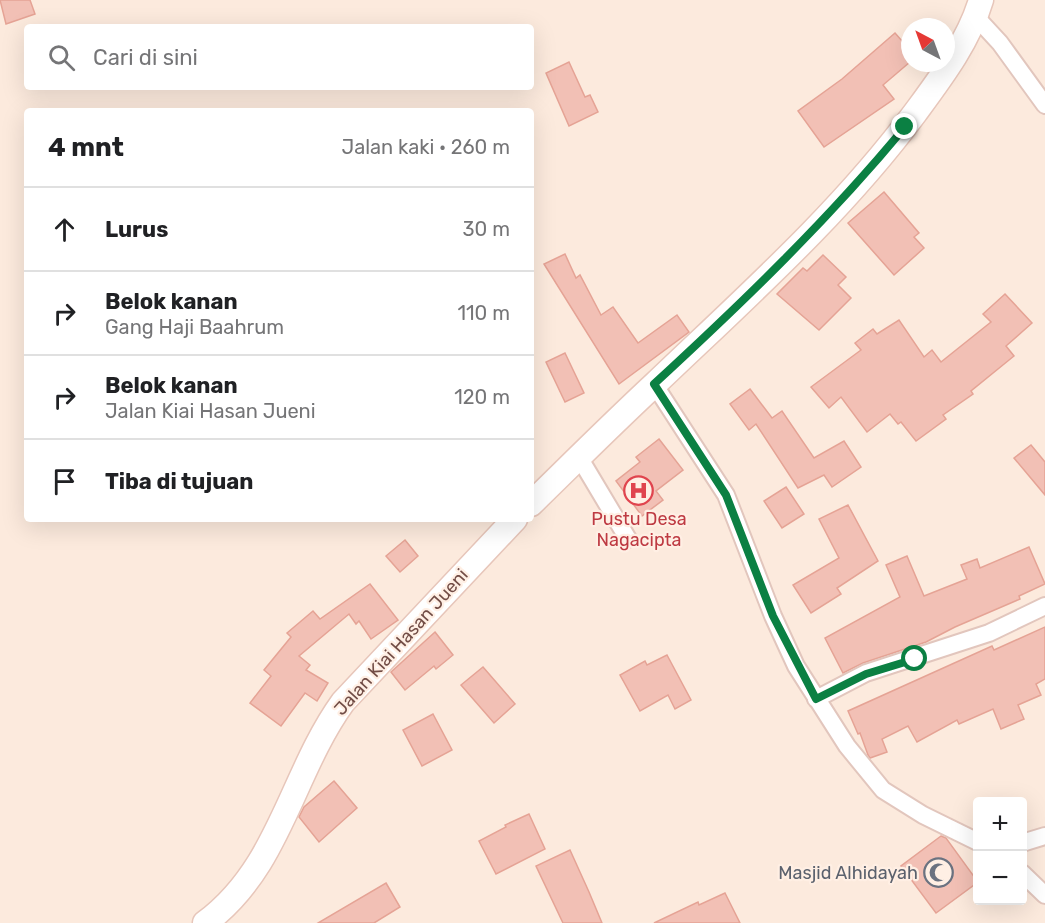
<!DOCTYPE html>
<html lang="id">
<meta charset="utf-8">
<style>
body{margin:0;font-family:Rubik,sans-serif;background:#f6f6f6;color:#202124}
.controls{position:absolute;right:18px;bottom:18px;display:grid;overflow:hidden;border-radius:6px;box-shadow:0 6px 24px #0002}
.controls button{width:54px;height:54px;display:grid;place-items:center;padding:0;border:0;border-bottom:2px solid #e0e0e0;background:#fff;color:#202124;font:30px sans-serif}
.compass{position:absolute;left:901px;top:18px;width:54px;height:54px;border-radius:50%;background:#fff;box-shadow:0 6px 24px #0002;rotate:319deg}
.stop{position:absolute;width:18px;height:18px;margin:-14px;border:4px solid #0b8043;border-radius:50%;background:#fff}
.stop.end{background:#0b8043;border-color:#fff;box-shadow:0 2px 6px #0008}
.list{margin:0;padding:0;list-style:none}
h2{display:flex;justify-content:space-between;align-items:center;height:78px;margin:0;padding:0 24px;font-size:26px}
h2 small{font-size:20px;font-weight:400;color:#757577}
.list li{display:grid;grid-template-columns:39px 1fr auto;gap:18px;align-items:center;box-sizing:border-box;height:84px;padding:0 24px;border-top:2px solid #e0e0e0}
.list b{display:block;font-size:22px;white-space:nowrap}
.list p{margin:0;font-size:20px;white-space:nowrap;color:#757577}
.list em{font-size:20px;font-style:normal;color:#757577}
.icon{flex:none;width:33px;height:33px;fill:none;stroke:currentColor;stroke-width:2;stroke-linecap:round;stroke-linejoin:round}
.map{position:relative;flex:none;width:1045px;height:923px;overflow:hidden}
.search{position:absolute;background:#fff;box-shadow:0 6px 24px #0002;left:24px;top:24px;width:510px;height:66px;display:flex;align-items:center;gap:15px;box-sizing:border-box;padding:0 21px;border-radius:6px;color:#757577;font-size:22px}
.panel{position:absolute;background:#fff;box-shadow:0 6px 24px #0002;left:24px;top:108px;width:510px;height:414px;border-radius:6px}
.map>svg:first-child{display:block}
.building{fill:#f2c0b5;stroke:#e5a395;stroke-width:1.5}
.lines{fill:none;stroke-linecap:round;stroke-linejoin:round}
.street-casing{stroke:#e2c6bd;stroke-width:20}
.secondary-casing{stroke:#e7c6ba;stroke-width:27}
.street{stroke:#fff;stroke-width:16}
.secondary{stroke:#fff;stroke-width:24}
.route{stroke:#0b8043;stroke-width:8}
.labels{text-anchor:middle;dominant-baseline:central;stroke-width:4.5;stroke-linejoin:round;paint-order:stroke}
.health-label{font-size:18px;fill:#be3a42;stroke:#ffefe4}
.street-label{font-size:18px;fill:#724d46;stroke:#ffefe4}
.worship-label{font-size:18px;fill:#5b616d;stroke:#ffefe4;text-anchor:end}
</style>
<div class="map">
<svg width="1045" height="923" viewBox="0 0 1045 923">
<rect width="100%" height="100%" fill="#fceadd"/>
<g class="building">
<path d="M 0,0 L 30,0 L 35,14 L 6,24 Z"/>
<path d="M 895,33 L 910,50 L 910,62 L 883,85 L 894,99 L 824,147 L 798,111 L 842,79 Z"/>
<path d="M 569,62 L 585,97 L 590,95 L 598,112 L 569,126 L 546,73 Z"/>
<path d="M 884,192 L 919,233 L 914,237 L 924,248 L 894,275 L 848,223 Z"/>
<path d="M 565,254 L 576,278 L 580,275 L 601,315 L 613,307 L 638,343 L 677,315 L 689,332 L 619,384 L 544,264 Z"/>
<path d="M 823,255 L 846,277 L 838,285 L 851,298 L 819,330 L 777,294 L 803,268 L 807,271 Z"/>
<path d="M 1005,294 L 1032,323 L 1006,346 L 1014,356 L 971,391 L 973,394 L 943,415 L 946,419 L 916,441 L 901,422 L 898,424 L 890,414 L 867,432 L 841,397 L 829,408 L 811,387 L 861,350 L 855,343 L 873,329 L 877,334 L 899,320 L 924,357 L 932,350 L 941,362 L 991,322 L 983,314 Z"/>
<path d="M 565,353 L 584,393 L 565,402 L 546,362 Z"/>
<path d="M 750,389 L 772,418 L 782,411 L 814,458 L 844,441 L 861,467 L 832,487 L 824,475 L 798,488 L 756,424 L 749,430 L 730,404 Z"/>
<path d="M 659,439 L 683,470 L 656,491 L 663,500 L 642,516 L 616,481 L 640,462 L 636,457 Z"/>
<path d="M 1031,445 L 1045,462 L 1045,495 L 1014,458 Z"/>
<path d="M 786,487 L 804,514 L 782,528 L 764,501 Z"/>
<path d="M 848,505 L 878,561 L 837,588 L 841,594 L 811,613 L 793,585 L 839,558 L 819,519 Z"/>
<path d="M 405,540 L 418,556 L 400,572 L 386,556 Z"/>
<path d="M 1029,547 L 1045,584 L 1019,596 L 1020,599 L 955,627 L 926,642 L 863,663 L 843,673 L 825,638 L 900,597 L 886,565 L 907,556 L 924,596 L 967,579 L 961,565 L 977,559 L 980,568 Z"/>
<path d="M 370,584 L 398,620 L 371,639 L 359,621 L 356,624 L 349,614 L 299,656 L 310,665 L 306,670 L 328,683 L 317,701 L 305,693 L 281,726 L 250,703 L 271,676 L 264,670 L 291,637 L 287,633 L 313,611 L 320,619 Z"/>
<path d="M 1045,627 L 1045,679 L 1036,684 L 1041,695 L 1018,705 L 1024,719 L 1001,729 L 993,709 L 959,724 L 957,720 L 917,742 L 908,726 L 882,739 L 887,752 L 870,758 L 868,755 L 860,733 L 858,734 L 848,711 L 992,646 L 994,650 Z"/>
<path d="M 435,632 L 453,655 L 436,669 L 434,666 L 405,690 L 391,672 Z"/>
<path d="M 667,655 L 691,700 L 675,709 L 668,695 L 640,711 L 620,675 L 645,661 L 647,665 Z"/>
<path d="M 483,667 L 515,704 L 494,723 L 461,685 Z"/>
<path d="M 433,714 L 452,750 L 422,766 L 403,730 Z"/>
<path d="M 334,781 L 357,808 L 319,842 L 299,817 L 304,807 Z"/>
<path d="M 529,814 L 545,849 L 496,874 L 479,841 L 506,827 L 505,825 Z"/>
<path d="M 941,836 L 946,838 L 978,882 L 936,913 L 901,866 Z"/>
<path d="M 570,850 L 589,892 L 602,923 L 563,923 L 536,866 Z"/>
<path d="M 386,883 L 400,907 L 374,923 L 318,923 Z"/>
<path d="M 725,893 L 740,923 L 654,923 L 698,902 L 699,905 Z"/>
</g>
<g class="lines">
<defs>
<g id="street">
<path d="M 976,17 L 1000,43 L 1045,105"/>
<path d="M 654,384 L 726,495 L 773,616 L 796,666 L 847,746 L 883,790 L 923,815 L 978,842"/>
<path d="M 579,457 L 628,539"/>
<path d="M 816,699 L 866,673 L 989,633 L 1045,606"/>
<path d="M 1022,843 L 1045,836"/>
<path d="M 1022,873 L 1045,895"/>
</g>
<g id="secondary">
<path d="M 531,504 C 572,464 613,423 655,384 C 746,297 840,214 915,113 C 940,79 969,41 981,0"/>
<path d="M 205,923 C 280,868 291,774 343,702 L 515,519"/>
</g>
</defs>
<use href="#street" class="street-casing"/>
<use href="#secondary" class="secondary-casing"/>
<use href="#street" class="street"/>
<use href="#secondary" class="secondary"/>
</g>
<g class="lines">
<path class="route" d="M 905,127 C 828,220 743,302 654,384 L 726,495 L 773,616 L 816,699 L 866,674 L 915,659"/>
</g>
<defs>
<symbol id="hospital-ring" viewBox="-11 -11 22 22"><circle r="9.5" fill="#ffefe4" stroke="#e0444e" stroke-width="1.5"/><path d="M-5-5h3v3.5h4V-5h3V5h-3V1.5h-4V5h-3Z" fill="#e0444e"/></symbol>
<symbol id="mosque-ring" viewBox="-11 -11 22 22"><circle r="9.5" fill="#ffefe4" stroke="#6b7280" stroke-width="1.5"/><path d="M3.5-4.9A6 6 0 1 0 3.5 4.9A5 5 0 1 1 3.5-4.9Z" fill="#6b7280"/></symbol>
</defs>
<g fill-rule="evenodd">
<use href="#hospital-ring" x="622" y="474" width="33" height="33"/>
<use href="#mosque-ring" x="922" y="856" width="33" height="33"/>
</g>
<g class="labels">
<g class="health-label">
<text x="639" y="519">Pustu Desa<tspan x="639" dy="21">Nagacipta</tspan></text>
</g>
<g class="street-label">
<text transform="translate(401 642) rotate(-48)">Jalan Kiai Hasan Jueni</text>
</g>
<g class="worship-label">
<text x="918" y="873">Masjid Alhidayah</text>
</g>
</g>
</svg>
<div class="controls">
<button>+</button>
<button>−</button>
</div>
<svg class="compass" viewBox="-18 -18 36 36"><path d="M0-13l5 13h-10z" fill="#e53935"/><path d="M0 13l5-13h-10z" fill="#757577"/></svg>
<div class="stop" style="left:915px;top:659px"></div>
<div class="stop end" style="left:905px;top:127px"></div>
<div class="search"><svg class="icon" aria-label="search" viewBox="0 0 24 24"><circle cx="10" cy="10" r="6"/><path d="M15 15l6 6"/></svg>Cari di sini</div>
<section class="panel">
<h2>4 mnt<small>Jalan kaki · 260 m</small></h2>
<ul class="list">
<li><svg class="icon" aria-label="ahead" viewBox="0 0 24 24"><path d="M12 20V5M6 11l6-6 6 6"/></svg><div><b>Lurus</b></div><em>30 m</em></li>
<li><svg class="icon" aria-label="right" viewBox="0 0 24 24"><path d="M7 20v-9h11M14 6l5 5-5 5"/></svg><div><b>Belok kanan</b><p>Gang Haji Baahrum</p></div><em>110 m</em></li>
<li><svg class="icon" aria-label="right" viewBox="0 0 24 24"><path d="M7 20v-9h11M14 6l5 5-5 5"/></svg><div><b>Belok kanan</b><p>Jalan Kiai Hasan Jueni</p></div><em>120 m</em></li>
<li><svg class="icon" aria-label="arrive" viewBox="0 0 24 24"><path d="M6 21V4h12l-3 4 3 4H6"/></svg><div><b>Tiba di tujuan</b></div></li>
</ul>
</section>
</div>
